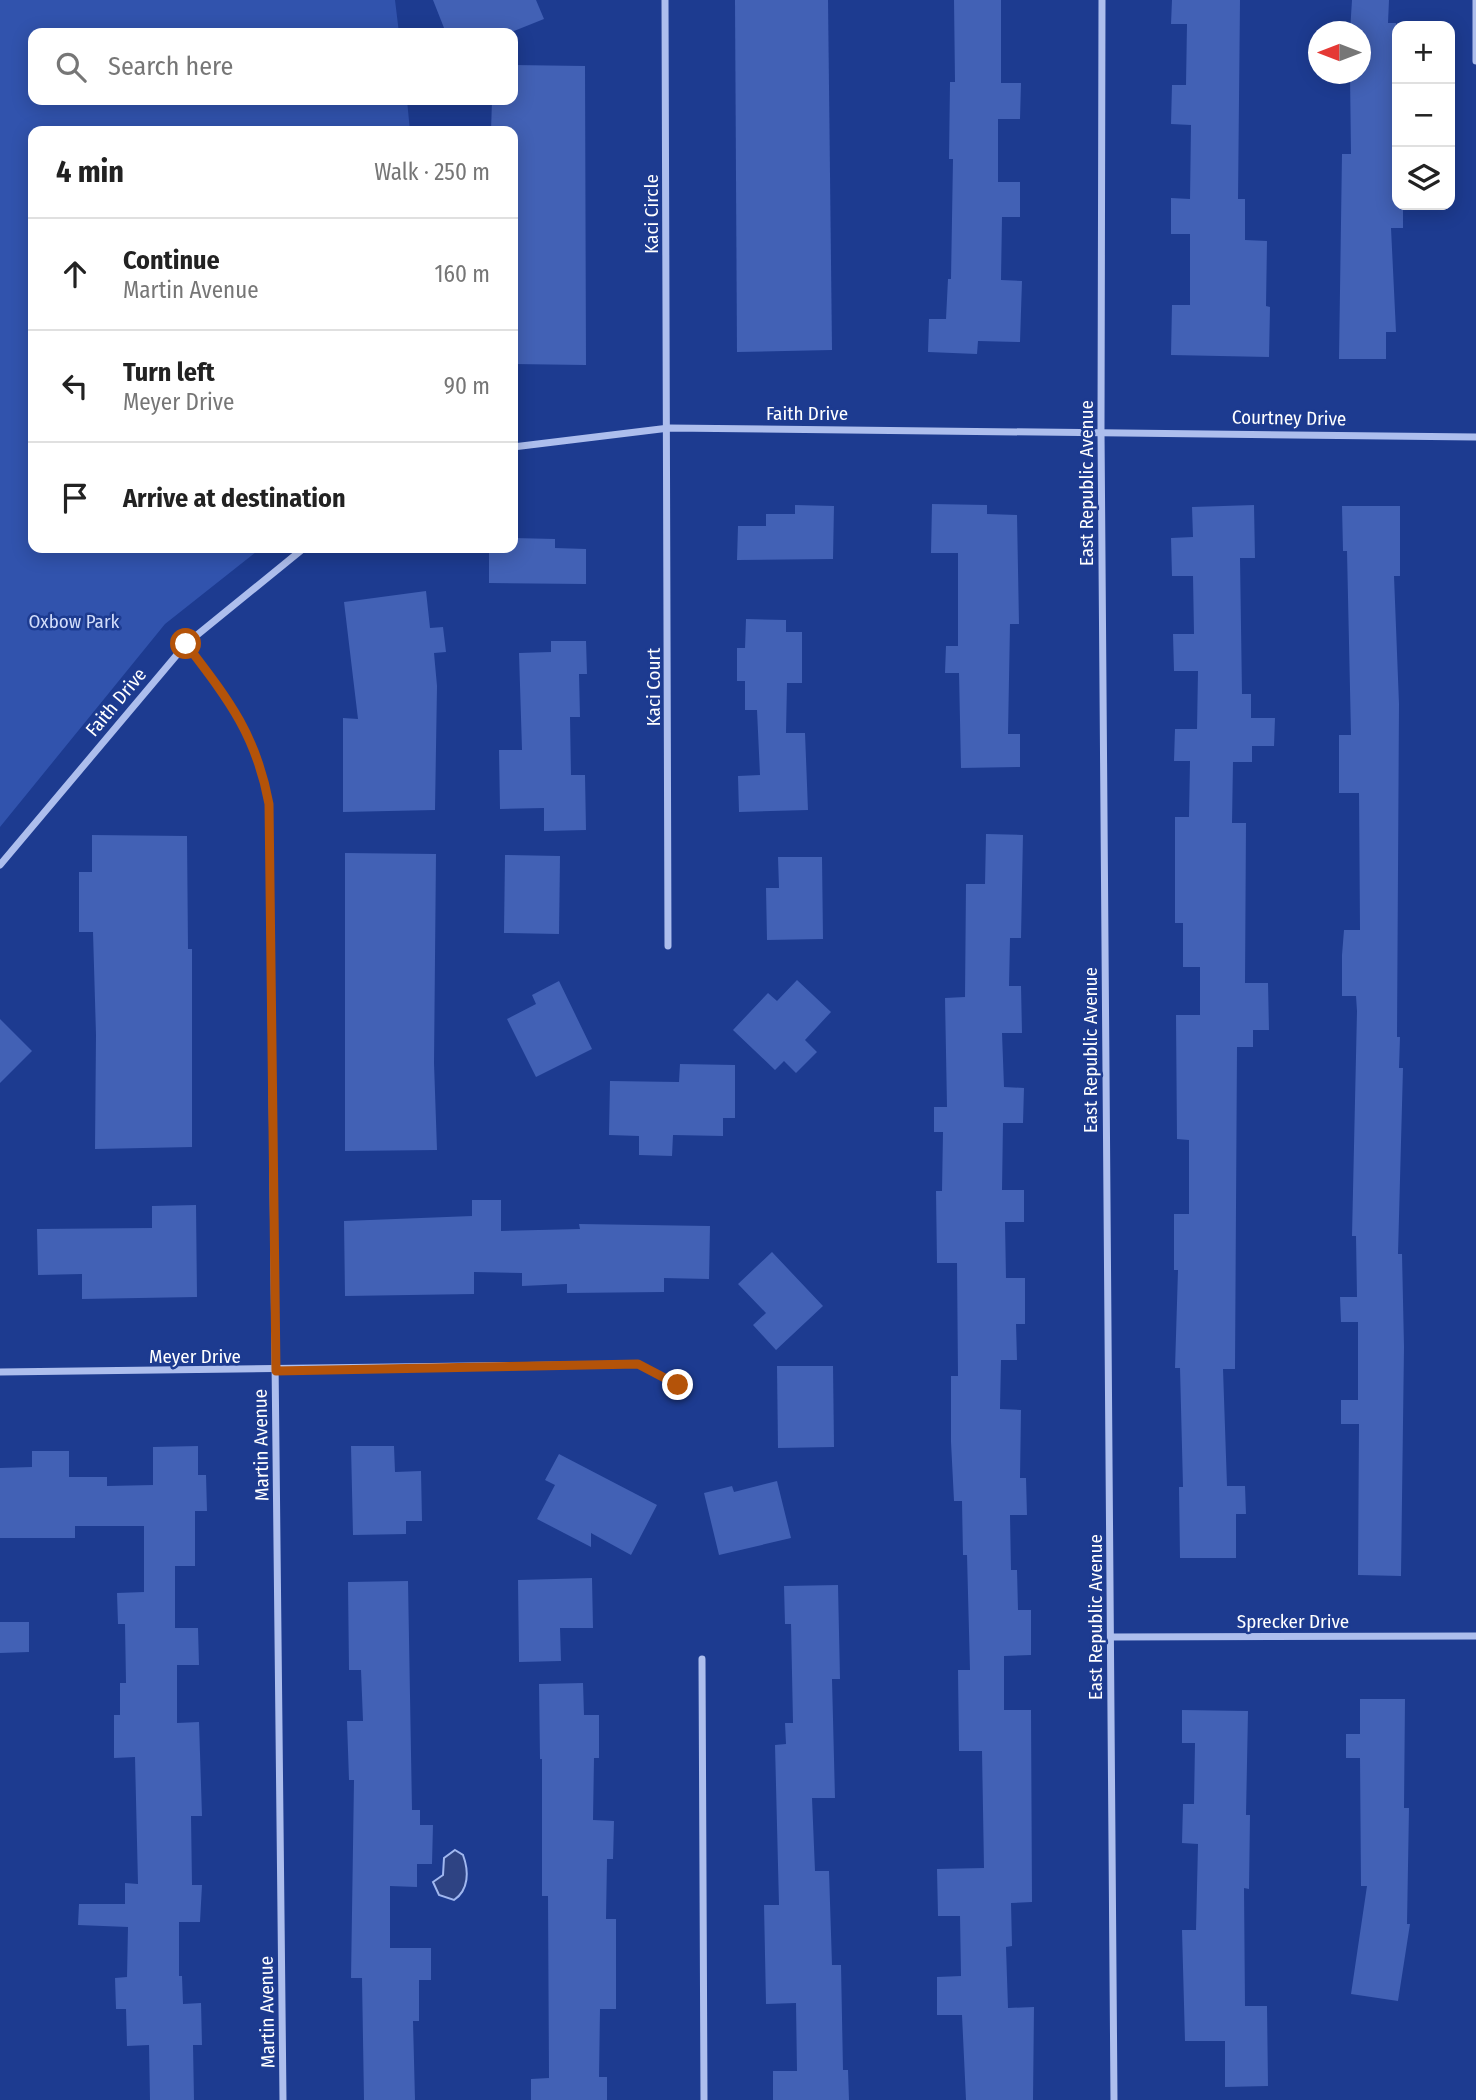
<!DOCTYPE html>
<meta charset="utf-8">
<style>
body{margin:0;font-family:"Fira Sans Condensed",sans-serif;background:#f2f2f2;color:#222}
.controls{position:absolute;right:21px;top:21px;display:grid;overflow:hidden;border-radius:14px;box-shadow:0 4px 18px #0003}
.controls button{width:63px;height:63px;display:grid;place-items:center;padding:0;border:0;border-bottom:2px solid #e0e0e0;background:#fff;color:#222;font:35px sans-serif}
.compass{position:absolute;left:1308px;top:21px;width:63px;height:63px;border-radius:50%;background:#fff;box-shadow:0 4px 18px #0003;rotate:270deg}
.stop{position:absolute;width:21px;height:21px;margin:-16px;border:5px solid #b45309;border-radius:50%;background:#fff}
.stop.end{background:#b45309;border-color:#fff;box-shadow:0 2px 7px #0008}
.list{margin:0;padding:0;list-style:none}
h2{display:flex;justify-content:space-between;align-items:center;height:91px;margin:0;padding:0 28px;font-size:30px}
h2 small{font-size:23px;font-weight:400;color:#767676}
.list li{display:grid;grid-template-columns:46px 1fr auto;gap:21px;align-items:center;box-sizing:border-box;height:112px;padding:0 28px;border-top:2px solid #e0e0e0}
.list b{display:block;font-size:26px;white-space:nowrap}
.list p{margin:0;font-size:23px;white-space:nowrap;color:#767676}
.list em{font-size:23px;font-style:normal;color:#767676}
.icon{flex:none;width:38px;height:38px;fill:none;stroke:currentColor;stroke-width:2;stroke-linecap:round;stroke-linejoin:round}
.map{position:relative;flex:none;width:1476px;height:2100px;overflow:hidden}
.search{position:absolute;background:#fff;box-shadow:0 4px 18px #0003;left:28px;top:28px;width:490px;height:77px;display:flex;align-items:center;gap:18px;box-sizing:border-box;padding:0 24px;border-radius:14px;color:#767676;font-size:26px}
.panel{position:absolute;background:#fff;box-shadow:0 4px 18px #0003;left:28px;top:126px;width:490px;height:427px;border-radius:14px}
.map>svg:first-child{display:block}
.green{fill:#3153ad}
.water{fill:#2e4383;stroke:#a0b7ef;stroke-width:2}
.building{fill:#4261b5}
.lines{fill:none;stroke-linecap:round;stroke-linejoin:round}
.minor{stroke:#adbeed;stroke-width:7}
.route{stroke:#b45309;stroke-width:9}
.labels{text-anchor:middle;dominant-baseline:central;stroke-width:5;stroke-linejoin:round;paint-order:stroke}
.street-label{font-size:19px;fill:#fff;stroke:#1d3b90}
.park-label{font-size:19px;fill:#d2ddfa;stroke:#1d3b90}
</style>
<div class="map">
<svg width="1476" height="2100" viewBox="0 0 1476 2100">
<rect width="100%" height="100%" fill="#1d3b90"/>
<path class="green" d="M 0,0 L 395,0 L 399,33 L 33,33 L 33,100 L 407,100 L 410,131 L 33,131 L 33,548 L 261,548 L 165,624 L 0,827 Z"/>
<path class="water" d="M 455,1850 L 463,1855 C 469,1871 469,1890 454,1900 L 439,1895 L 433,1882 L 443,1875 L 444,1858 Z"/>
<g class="building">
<path d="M 433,0 L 536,0 L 544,19 L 509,33 L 446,33 Z"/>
<path d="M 735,0 L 828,0 L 832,350 L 737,352 Z"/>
<path d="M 954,0 L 1001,0 L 1001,83 L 1021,83 L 1020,119 L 998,119 L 998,182 L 1020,182 L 1020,217 L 1002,217 L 1001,280 L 1022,281 L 1020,342 L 978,341 L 977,354 L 928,352 L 929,319 L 946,319 L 948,279 L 951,279 L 953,159 L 949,159 L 950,82 L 955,82 Z"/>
<path d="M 1172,0 L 1240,0 L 1238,199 L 1245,199 L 1245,240 L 1267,241 L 1266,306 L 1270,307 L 1269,357 L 1171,355 L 1172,305 L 1190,305 L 1190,234 L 1171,234 L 1171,198 L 1190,199 L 1191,125 L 1171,124 L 1172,85 L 1186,85 L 1187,24 L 1171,24 Z"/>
<path d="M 1352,0 L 1389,0 L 1388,23 L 1396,23 L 1395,180 L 1397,180 L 1397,205 L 1403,205 L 1403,228 L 1391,228 L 1396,332 L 1386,332 L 1386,359 L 1339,359 L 1342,154 L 1351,154 L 1350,74 L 1361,74 L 1361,32 L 1350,32 Z"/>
<path d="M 513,65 L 585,66 L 586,365 L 513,364 L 513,131 L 491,131 L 492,100 L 513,100 Z"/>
<path d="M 932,504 L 987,505 L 987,514 L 1017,515 L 1019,624 L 1010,624 L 1008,734 L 1020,734 L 1020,767 L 961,768 L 959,673 L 945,673 L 946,646 L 958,646 L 958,553 L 931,553 Z"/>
<path d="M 795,505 L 834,506 L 833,559 L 737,560 L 738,526 L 766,526 L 766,514 L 795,514 Z"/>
<path d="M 1254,505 L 1255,558 L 1240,558 L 1242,694 L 1251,694 L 1251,718 L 1275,718 L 1274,746 L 1252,746 L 1252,762 L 1233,762 L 1232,823 L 1246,823 L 1245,983 L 1268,983 L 1269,1030 L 1253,1030 L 1253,1047 L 1237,1047 L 1235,1369 L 1223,1369 L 1227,1486 L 1245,1486 L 1246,1514 L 1236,1514 L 1236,1558 L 1180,1558 L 1179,1487 L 1183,1487 L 1180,1368 L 1175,1368 L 1178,1270 L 1174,1270 L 1174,1214 L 1189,1214 L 1189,1140 L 1177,1139 L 1176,1015 L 1200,1015 L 1200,967 L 1183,967 L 1183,923 L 1175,923 L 1175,817 L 1189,817 L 1190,761 L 1174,761 L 1175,729 L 1197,729 L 1198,671 L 1174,671 L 1173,634 L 1194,634 L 1193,576 L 1172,576 L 1171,538 L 1193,537 L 1192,507 Z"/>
<path d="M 1342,506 L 1400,506 L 1400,576 L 1394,576 L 1399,704 L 1397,1037 L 1400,1037 L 1399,1068 L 1403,1068 L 1398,1254 L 1402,1254 L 1404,1347 L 1401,1576 L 1358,1575 L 1359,1424 L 1341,1424 L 1341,1400 L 1358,1400 L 1358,1322 L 1341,1322 L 1340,1297 L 1357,1297 L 1356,1236 L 1352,1236 L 1357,1011 L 1356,996 L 1342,996 L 1342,955 L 1344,930 L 1360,930 L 1359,793 L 1339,793 L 1339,735 L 1351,735 L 1347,551 L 1343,551 Z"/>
<path d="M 513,538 L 555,539 L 555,548 L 586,549 L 586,584 L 489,583 L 489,548 L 513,548 Z"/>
<path d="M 426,591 L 430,628 L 443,627 L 446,652 L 434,653 L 437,686 L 435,810 L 343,812 L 343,718 L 358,719 L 344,602 Z"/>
<path d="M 746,619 L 786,620 L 786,632 L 802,632 L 802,683 L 787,683 L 786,733 L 805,733 L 808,810 L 739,812 L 738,776 L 760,775 L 757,710 L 745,710 L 745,681 L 737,681 L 737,648 L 745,648 Z"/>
<path d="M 551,641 L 586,641 L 587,674 L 579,674 L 580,717 L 570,717 L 571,775 L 585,775 L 586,830 L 544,831 L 544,808 L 500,809 L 499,750 L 522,750 L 519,653 L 551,652 Z"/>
<path d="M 986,834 L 1023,835 L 1021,938 L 1010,938 L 1009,986 L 1021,986 L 1022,1033 L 1002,1033 L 1004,1087 L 1024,1088 L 1023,1123 L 1003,1123 L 1002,1190 L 1024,1190 L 1024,1222 L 1005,1222 L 1006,1278 L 1025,1278 L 1025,1324 L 1016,1324 L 1017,1360 L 1001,1360 L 1000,1409 L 1021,1410 L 1020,1478 L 1026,1478 L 1027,1515 L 1010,1515 L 1011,1570 L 1017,1570 L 1018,1610 L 1031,1610 L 1031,1655 L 1004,1656 L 1004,1710 L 1031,1710 L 1032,1902 L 1011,1903 L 1012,1946 L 1006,1947 L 1008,2008 L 1034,2007 L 1033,2100 L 966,2100 L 962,2015 L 937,2015 L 937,1977 L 961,1976 L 960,1916 L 938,1916 L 937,1869 L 984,1868 L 982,1751 L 959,1751 L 958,1670 L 970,1670 L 967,1555 L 963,1555 L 962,1501 L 954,1501 L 951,1442 L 951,1376 L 958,1376 L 957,1263 L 937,1263 L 936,1191 L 942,1191 L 943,1132 L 934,1132 L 934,1107 L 947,1107 L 945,998 L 965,997 L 966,884 L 985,884 Z"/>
<path d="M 92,835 L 187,836 L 188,949 L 192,949 L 192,1147 L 95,1149 L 96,1035 L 93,932 L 79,932 L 79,872 L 92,872 Z"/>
<path d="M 345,853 L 436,854 L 434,1063 L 437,1150 L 345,1151 Z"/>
<path d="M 505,855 L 560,856 L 559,934 L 504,933 Z"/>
<path d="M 778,857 L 822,857 L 823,939 L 767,940 L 766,888 L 779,888 Z"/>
<path d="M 797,980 L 831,1012 L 805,1040 L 817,1052 L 796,1073 L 784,1061 L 775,1070 L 733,1030 L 768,993 L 777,1001 Z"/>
<path d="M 559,981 L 592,1049 L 536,1077 L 507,1019 L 536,1004 L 532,995 Z"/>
<path d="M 0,1019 L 32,1051 L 0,1083 Z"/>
<path d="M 680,1064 L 735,1065 L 735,1118 L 723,1118 L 723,1136 L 673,1135 L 672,1156 L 639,1155 L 639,1136 L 609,1135 L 610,1081 L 679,1082 Z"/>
<path d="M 472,1200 L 501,1200 L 501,1231 L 580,1229 L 579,1224 L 710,1226 L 709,1279 L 664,1278 L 664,1292 L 567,1293 L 567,1284 L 522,1286 L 522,1273 L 474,1272 L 474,1294 L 345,1296 L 344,1221 L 472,1216 Z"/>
<path d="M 196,1205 L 197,1297 L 82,1299 L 82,1274 L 38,1275 L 37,1229 L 152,1228 L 152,1206 Z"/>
<path d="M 772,1252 L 823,1306 L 776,1350 L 753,1325 L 766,1313 L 738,1284 Z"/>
<path d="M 777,1366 L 833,1366 L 834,1447 L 778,1448 Z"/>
<path d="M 198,1446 L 198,1475 L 206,1475 L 207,1511 L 195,1511 L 195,1566 L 175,1566 L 175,1628 L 198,1628 L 199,1665 L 177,1665 L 177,1723 L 199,1722 L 202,1816 L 191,1816 L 192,1885 L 202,1885 L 200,1922 L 179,1922 L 179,1976 L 182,1976 L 183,2004 L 201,2003 L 202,2045 L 193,2045 L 194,2100 L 150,2100 L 149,2045 L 127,2046 L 126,2009 L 116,2009 L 115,1978 L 127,1977 L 128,1927 L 78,1925 L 79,1904 L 125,1904 L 125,1883 L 138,1884 L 135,1757 L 114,1758 L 114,1715 L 120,1715 L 120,1683 L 126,1683 L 125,1624 L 118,1624 L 117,1593 L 144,1592 L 144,1526 L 75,1526 L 75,1538 L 0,1538 L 0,1468 L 32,1467 L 32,1451 L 69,1451 L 69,1477 L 107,1477 L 107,1486 L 153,1485 L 153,1447 Z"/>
<path d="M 351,1446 L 394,1446 L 395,1472 L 421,1471 L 422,1521 L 406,1521 L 406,1534 L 353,1535 Z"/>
<path d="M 559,1454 L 657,1505 L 631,1555 L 591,1533 L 591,1547 L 537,1519 L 555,1485 L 545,1480 Z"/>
<path d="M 777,1481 L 791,1538 L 719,1555 L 704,1493 L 732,1486 L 734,1492 Z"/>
<path d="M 592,1578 L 593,1628 L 560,1628 L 561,1661 L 519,1662 L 518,1580 Z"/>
<path d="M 408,1581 L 412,1810 L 420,1810 L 420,1825 L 433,1825 L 432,1864 L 417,1864 L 417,1887 L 390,1886 L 390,1948 L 431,1948 L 431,1980 L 419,1980 L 419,2021 L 413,2021 L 415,2100 L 364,2100 L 362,1978 L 351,1978 L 354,1780 L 349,1780 L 347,1721 L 363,1721 L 361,1670 L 349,1670 L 348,1582 Z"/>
<path d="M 838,1585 L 840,1679 L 832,1679 L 835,1798 L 812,1798 L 815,1871 L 829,1871 L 832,1965 L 841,1965 L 843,2070 L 848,2070 L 849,2100 L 773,2100 L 773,2071 L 797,2071 L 796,2003 L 766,2004 L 764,1905 L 779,1905 L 775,1745 L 786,1744 L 785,1723 L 793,1723 L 791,1624 L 785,1624 L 784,1586 Z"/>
<path d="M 0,1622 L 29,1622 L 29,1652 L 0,1653 Z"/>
<path d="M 583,1683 L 584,1715 L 599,1715 L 599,1758 L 594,1758 L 593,1820 L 614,1821 L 613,1859 L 607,1859 L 606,1919 L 616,1919 L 616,2009 L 600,2009 L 599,2077 L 607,2077 L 607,2100 L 531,2100 L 531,2079 L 549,2078 L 548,1896 L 542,1896 L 542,1759 L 540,1759 L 539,1684 Z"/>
<path d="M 1360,1699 L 1405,1699 L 1404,1808 L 1409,1808 L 1407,1924 L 1410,1924 L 1398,2001 L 1351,1994 L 1367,1886 L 1361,1886 L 1360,1758 L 1346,1758 L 1346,1734 L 1360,1734 Z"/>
<path d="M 1182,1710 L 1248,1711 L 1246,1815 L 1250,1815 L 1249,1889 L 1244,1888 L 1245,2006 L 1267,2006 L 1268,2086 L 1225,2087 L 1225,2041 L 1185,2041 L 1182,1930 L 1196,1930 L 1198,1844 L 1182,1843 L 1183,1804 L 1194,1804 L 1195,1743 L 1182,1743 Z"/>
</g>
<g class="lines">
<g class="minor">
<path d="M 665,0 L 668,946"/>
<path d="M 1102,0 L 1101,431 L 1114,2100"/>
<path d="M 1476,0 L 1476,61"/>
<path d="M 513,447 L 669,428 L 1476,437"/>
<path d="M 186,644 C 228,699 256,734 269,804 L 283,2100"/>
<path d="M 0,865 L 186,644 L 304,548"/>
<path d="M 0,1372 L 638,1364 L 678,1385"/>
<path d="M 1111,1637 L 1476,1636"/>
<path d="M 702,1659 L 704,2100"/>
</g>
</g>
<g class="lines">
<path class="route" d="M 186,644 C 228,699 256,734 269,804 L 276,1371 L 638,1364 L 678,1385"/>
</g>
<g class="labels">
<g class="street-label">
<text transform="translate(651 214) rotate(-90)">Kaci Circle</text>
<text x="807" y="413">Faith Drive</text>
<text transform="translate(1289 418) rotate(1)">Courtney Drive</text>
<text transform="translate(1086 483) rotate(-90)">East Republic Avenue</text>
<text transform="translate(653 687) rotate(-90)">Kaci Court</text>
<text transform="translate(116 702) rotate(-50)">Faith Drive</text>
<text transform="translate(1090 1050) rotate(-90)">East Republic Avenue</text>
<text x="195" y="1356">Meyer Drive</text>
<text transform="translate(261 1445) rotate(-91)">Martin Avenue</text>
<text transform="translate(1095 1617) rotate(-90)">East Republic Avenue</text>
<text x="1293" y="1621">Sprecker Drive</text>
<text transform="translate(267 2012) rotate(-91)">Martin Avenue</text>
</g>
<g class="park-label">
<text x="74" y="621">Oxbow Park</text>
</g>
</g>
</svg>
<div class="controls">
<button>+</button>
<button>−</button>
<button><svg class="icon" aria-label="layers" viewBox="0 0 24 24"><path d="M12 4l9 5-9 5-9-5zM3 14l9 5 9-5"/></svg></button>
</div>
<svg class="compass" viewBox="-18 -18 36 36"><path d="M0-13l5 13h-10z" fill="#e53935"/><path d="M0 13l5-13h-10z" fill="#767676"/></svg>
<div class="stop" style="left:186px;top:644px"></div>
<div class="stop end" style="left:678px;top:1385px"></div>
<div class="search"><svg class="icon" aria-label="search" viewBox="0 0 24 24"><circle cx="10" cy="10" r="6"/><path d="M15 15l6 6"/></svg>Search here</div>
<section class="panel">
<h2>4 min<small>Walk · 250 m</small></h2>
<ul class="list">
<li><svg class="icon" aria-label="ahead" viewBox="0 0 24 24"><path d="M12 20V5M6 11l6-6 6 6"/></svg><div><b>Continue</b><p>Martin Avenue</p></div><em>160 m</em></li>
<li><svg class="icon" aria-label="left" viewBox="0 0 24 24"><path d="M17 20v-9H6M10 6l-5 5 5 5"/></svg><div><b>Turn left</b><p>Meyer Drive</p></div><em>90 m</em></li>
<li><svg class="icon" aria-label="arrive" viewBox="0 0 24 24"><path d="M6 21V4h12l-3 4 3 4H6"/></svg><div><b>Arrive at destination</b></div></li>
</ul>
</section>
</div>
